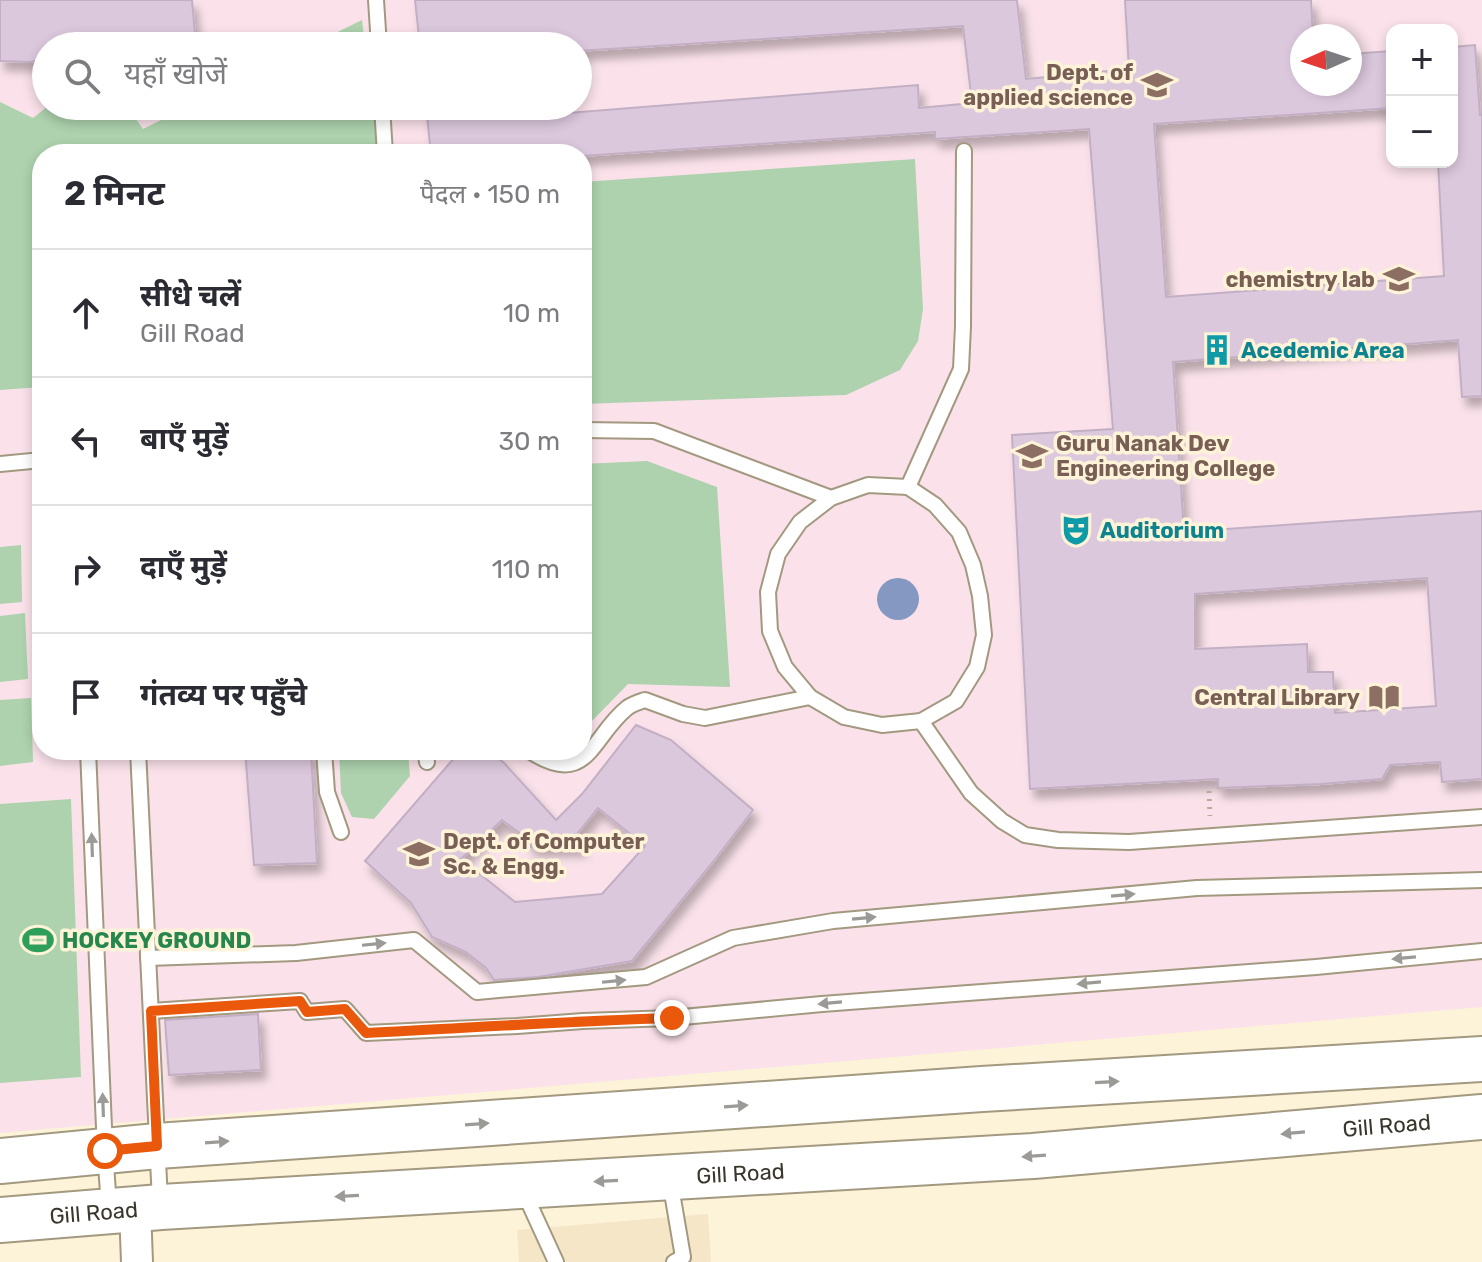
<!DOCTYPE html>
<html lang="hi">
<meta charset="utf-8">
<style>
body{margin:0;font-family:Rubik,"Noto Sans Devanagari",sans-serif;background:#f7f7f7;color:#2b2b33}
.controls{position:absolute;right:24px;top:24px;display:grid;overflow:hidden;border-radius:16px;box-shadow:0 4px 12px #0003}
.controls button{width:72px;height:72px;display:grid;place-items:center;padding:0;border:0;border-bottom:2px solid #e1e1e2;background:#fff;color:#2b2b33;font:40px sans-serif}
.compass{position:absolute;left:1290px;top:24px;width:72px;height:72px;border-radius:50%;background:#fff;box-shadow:0 4px 12px #0003;rotate:267deg}
.stop{position:absolute;width:24px;height:24px;margin:-18px;border:6px solid #ea580c;border-radius:50%;background:#fff}
.stop.end{background:#ea580c;border-color:#fff;box-shadow:0 2px 8px #0008}
.list{margin:0;padding:0;list-style:none}
h2{display:flex;justify-content:space-between;align-items:center;height:104px;margin:0;padding:0 32px;font-size:34px}
h2 small{font-size:26px;font-weight:400;color:#7c7c81}
.list li{display:grid;grid-template-columns:52px 1fr auto;gap:24px;align-items:center;box-sizing:border-box;height:128px;padding:0 32px;border-top:2px solid #e1e1e2}
.list b{display:block;font-size:30px;white-space:nowrap}
.list p{margin:0;font-size:26px;white-space:nowrap;color:#7c7c81}
.list em{font-size:26px;font-style:normal;color:#7c7c81}
.icon{flex:none;width:44px;height:44px;fill:none;stroke:currentColor;stroke-width:2;stroke-linecap:round;stroke-linejoin:round}
.map{position:relative;flex:none;width:1482px;height:1262px;overflow:hidden}
.search{position:absolute;background:#fff;box-shadow:0 4px 12px #0003;left:32px;top:32px;width:560px;height:88px;display:flex;align-items:center;gap:20px;box-sizing:border-box;padding:0 28px;border-radius:44px;color:#7c7c81;font-size:30px}
.panel{position:absolute;background:#fff;box-shadow:0 4px 12px #0003;left:32px;top:144px;width:560px;height:616px;border-radius:32px}
.map>svg:first-child{display:block}
.built{fill:#f4e6c6}
.education{fill:#fbe2ea;fill-rule:evenodd}
.green{fill:#add2ad}
.water{fill:#8498c2}
.building{fill:#dcc8dd;stroke:#c2afc4;stroke-width:2;fill-rule:evenodd;filter:url(#shadow)}
.lines{fill:none;stroke-linecap:round;stroke-linejoin:round}
.service-casing{stroke:#a39980;stroke-width:18}
.minor-casing{stroke:#a39980;stroke-width:34}
.primary-casing{stroke:#a39980;stroke-width:48}
.path{stroke:#b6ae9a;stroke-width:5;stroke-dasharray:2 6;stroke-linecap:butt}
.service{stroke:#fff;stroke-width:14}
.minor{stroke:#fff;stroke-width:30}
.primary{stroke:#fff;stroke-width:44}
.oneway{fill:#9c9a96}
.route{stroke:#ea580c;stroke-width:10}
.labels{text-anchor:middle;dominant-baseline:central;stroke-width:7;stroke-linejoin:round;paint-order:stroke}
.education-label{font-size:22px;font-weight:bold;fill:#785e54;stroke:#fdf3d8;text-anchor:end}
.culture-label{font-size:22px;font-weight:bold;fill:#0d838f;stroke:#fdf3d8;text-anchor:start}
.leisure-label{font-size:22px;font-weight:bold;fill:#27864d;stroke:#fdf3d8;text-anchor:start}
.street-label{font-size:22px;fill:#3a362c;stroke:#fdf3d8}
</style>
<div class="map">
<svg width="1482" height="1262" viewBox="0 0 1482 1262">
<defs>
<filter id="shadow"><feDropShadow dx="5" dy="9" stdDeviation="4" flood-color="#0004"/></filter>
</defs>
<rect width="100%" height="100%" fill="#fdf3d8"/>
<path class="built" d="M 708,1214 L 711,1262 L 519,1262 L 517,1230 Z"/>
<path class="education" d="M 0,0 L 1482,0 L 1482,1007 L 0,1133 ZM 1392,30 L 1452,30 L 1452,162 L 1392,162 ZM 1302,36 L 1350,36 L 1350,84 L 1302,84 ZM 46,46 L 578,46 L 578,106 L 46,106 ZM 42,154 L 582,154 L 582,750 L 42,750 Z"/>
<g class="green">
<path d="M 362,20 L 365,46 L 309,46 Z"/>
<path d="M 0,102 L 33,118 L 48,106 L 127,106 L 143,129 L 189,106 L 374,106 L 380,154 L 42,154 L 42,387 L 0,390 Z"/>
<path d="M 915,159 L 923,309 L 918,341 L 900,370 L 846,395 L 582,404 L 582,182 Z"/>
<path d="M 647,461 L 717,487 L 730,687 L 628,684 L 594,719 L 582,728 L 582,464 Z"/>
<path d="M 21,545 L 22,602 L 0,604 L 0,547 Z"/>
<path d="M 25,613 L 28,679 L 0,682 L 0,616 Z"/>
<path d="M 31,698 L 33,762 L 0,766 L 0,700 Z"/>
<path d="M 339,750 L 408,750 L 410,776 L 374,819 L 352,817 L 341,793 Z"/>
<path d="M 71,799 L 81,1077 L 0,1083 L 0,804 Z"/>
</g>
<circle class="water" cx="898" cy="599" r="21"/>
<g class="building">
<path d="M 0,0 L 192,0 L 196,46 L 46,46 L 46,58 L 31,62 L 0,61 Z"/>
<path d="M 415,0 L 1017,0 L 1026,79 L 1129,69 L 1125,0 L 1311,0 L 1313,36 L 1302,36 L 1302,84 L 1350,84 L 1350,54 L 1392,51 L 1392,108 L 1154,124 L 1166,297 L 1444,276 L 1438,162 L 1452,162 L 1452,47 L 1475,45 L 1480,115 L 1482,115 L 1482,396 L 1462,397 L 1458,340 L 1173,362 L 1184,532 L 1482,511 L 1482,779 L 1442,782 L 1440,762 L 1390,765 L 1382,779 L 1321,784 L 1218,788 L 1218,779 L 1030,789 L 1012,435 L 1113,429 L 1089,129 L 935,139 L 935,132 L 582,156 L 582,154 L 431,154 L 426,106 L 504,106 L 505,118 L 918,85 L 919,108 L 972,103 L 963,26 L 578,51 L 578,46 L 420,46 ZM 1427,578 L 1436,706 L 1335,713 L 1333,672 L 1308,672 L 1307,644 L 1195,649 L 1195,594 Z"/>
<path d="M 636,725 L 671,740 L 753,810 L 713,862 L 632,961 L 538,977 L 494,980 L 486,968 L 466,952 L 432,937 L 411,903 L 365,861 L 461,750 L 489,750 L 504,763 L 556,820 L 582,794 ZM 598,808 L 645,846 L 602,894 L 515,902 L 461,859 L 502,820 L 533,843 L 529,847 L 582,847 L 574,838 Z"/>
<path d="M 245,750 L 311,750 L 317,863 L 254,865 Z"/>
<path d="M 258,1014 L 261,1070 L 169,1075 L 165,1020 Z"/>
</g>
<g class="lines">
<defs>
<g id="service">
<path d="M 376,0 L 379,46"/>
<path d="M 382,106 L 385,154"/>
<path d="M 582,430 L 654,431 L 831,498"/>
<path d="M 0,464 L 42,460"/>
<path d="M 868,485 L 908,487 L 935,505 L 959,532 L 973,565 L 980,596 L 984,635 L 977,667 L 956,701 L 921,721 L 882,725 L 844,717 L 810,697 L 785,667 L 770,631 L 768,592 L 778,554 L 800,522 L 831,498 Z"/>
<path d="M 908,487 L 961,369 L 963,326 L 964,151"/>
<path d="M 921,721 L 971,793 L 1002,821 L 1025,835 L 1058,840 L 1129,842 L 1482,817"/>
<path d="M 88,750 L 105,1151 L 109,1206"/>
<path d="M 138,750 L 160,1201"/>
<path d="M 324,750 L 327,792 L 341,832"/>
<path d="M 425,750 L 427,762"/>
<path d="M 528,750 C 588,790 590,738 627,708 C 632,704 639,702 645,700 L 683,714 L 705,718 L 810,697"/>
<path d="M 148,958 L 296,953 L 414,940 L 477,992 L 646,977 L 733,938 L 833,921 L 1197,888 L 1482,880"/>
<path d="M 151,1011 L 300,1001 L 307,1012 L 345,1009 L 366,1033 L 517,1026 L 583,1021 L 672,1018 L 822,1004 L 1316,967 L 1482,951"/>
<path d="M 670,1181 L 683,1257 L 674,1262"/>
<path d="M 523,1190 L 556,1262"/>
</g>
<path id="minor" d="M 135,1209 L 137,1262"/>
<g id="primary">
<path d="M 0,1161 L 157,1146 L 982,1089 L 1482,1059"/>
<path id="s1" d="M 0,1220 L 161,1207 L 1033,1156 L 1482,1117"/>
</g>
</defs>
<use href="#service" class="service-casing"/>
<use href="#minor" class="minor-casing"/>
<use href="#primary" class="primary-casing"/>
<path class="path" d="M 1209,791 L 1210,816"/>
<use href="#service" class="service"/>
<use href="#minor" class="minor"/>
<use href="#primary" class="primary"/>
</g>
<defs><path id="oneway-solid" d="M-6-.8H1V-3.2L6.5 0L1 3.2V.8H-6Z" transform="scale(2)"/></defs>
<g class="oneway">
<use href="#oneway-solid" transform="translate(92 845) rotate(-92)"/>
<use href="#oneway-solid" transform="translate(1123 895) rotate(-5)"/>
<use href="#oneway-solid" transform="translate(864 918) rotate(-5)"/>
<use href="#oneway-solid" transform="translate(374 944) rotate(-6)"/>
<use href="#oneway-solid" transform="translate(1404 958) rotate(175)"/>
<use href="#oneway-solid" transform="translate(614 981) rotate(-6)"/>
<use href="#oneway-solid" transform="translate(1089 983) rotate(175)"/>
<use href="#oneway-solid" transform="translate(830 1003) rotate(175)"/>
<use href="#oneway-solid" transform="translate(1107 1082) rotate(-3)"/>
<use href="#oneway-solid" transform="translate(103 1105) rotate(-92)"/>
<use href="#oneway-solid" transform="translate(736 1106) rotate(-4)"/>
<use href="#oneway-solid" transform="translate(477 1124) rotate(-4)"/>
<use href="#oneway-solid" transform="translate(1293 1133) rotate(175)"/>
<use href="#oneway-solid" transform="translate(217 1142) rotate(-4)"/>
<use href="#oneway-solid" transform="translate(1034 1156) rotate(176)"/>
<use href="#oneway-solid" transform="translate(606 1181) rotate(177)"/>
<use href="#oneway-solid" transform="translate(347 1196) rotate(177)"/>
</g>
<g class="lines">
<path class="route" d="M 105,1151 L 157,1146 L 151,1011 L 300,1001 L 307,1012 L 345,1009 L 366,1033 C 468,1028 570,1021 672,1018"/>
</g>
<defs>
<symbol id="university-bare" viewBox="-9 -9 18 18"><path d="M0-5L7-2L0 1L-7-2ZM-4 1L0 2.5L4 1V4Q0 6-4 4Z" fill="#8d6e63" stroke="#fdf3d8" stroke-width="2.5" paint-order="stroke"/></symbol>
<symbol id="building-bare" viewBox="-9 -9 18 18"><path d="M-4-6H4V6H1V3H-1V6H-4ZM-2.5-4.3h1.7v1.8h-1.7ZM.8-4.3h1.7v1.8H.8ZM-2.5-1h1.7V.8h-1.7ZM.8-1h1.7V.8H.8Z" fill="#0f9aa8" stroke="#fdf3d8" stroke-width="2.5" paint-order="stroke"/></symbol>
<symbol id="theatre-bare" viewBox="-9 -9 18 18"><path d="M-5-5.5Q0-4 5-5.5V0Q5 5 0 6Q-5 5-5 0ZM-3.3-2.5H-1v1.5H-3.3ZM1-2.5H3.3v1.5H1ZM-2.8 1Q0 5.5 2.8 1Z" fill="#0f9aa8" stroke="#fdf3d8" stroke-width="2.5" paint-order="stroke"/></symbol>
<symbol id="library-bare" viewBox="-9 -9 18 18"><path d="M-6-4Q-3-5.5-.7-3.5V5Q-3 3-6 4ZM6-4Q3-5.5 .7-3.5V5Q3 3 6 4Z" fill="#8d6e63" stroke="#fdf3d8" stroke-width="2.5" paint-order="stroke"/></symbol>
<symbol id="stadium-bare" viewBox="-9 -9 18 18"><path d="M0-5a6.5 5 0 1 0 0 10a6.5 5 0 1 0 0-10ZM-3.5-1.8h7v3.6h-7Z" fill="#2e9e5b" stroke="#fdf3d8" stroke-width="2.5" paint-order="stroke"/></symbol>
</defs>
<g fill-rule="evenodd">
<use href="#university-bare" x="1135" y="63" width="44" height="44"/>
<use href="#university-bare" x="1377" y="257" width="44" height="44"/>
<use href="#building-bare" x="1195" y="328" width="44" height="44"/>
<use href="#university-bare" x="1010" y="434" width="44" height="44"/>
<use href="#theatre-bare" x="1054" y="508" width="44" height="44"/>
<use href="#library-bare" x="1362" y="675" width="44" height="44"/>
<use href="#university-bare" x="397" y="832" width="44" height="44"/>
<use href="#stadium-bare" x="16" y="918" width="44" height="44"/>
</g>
<g class="labels">
<g class="education-label">
<text x="1133" y="72">Dept. of<tspan x="1133" dy="25">applied science</tspan></text>
<text x="1375" y="279">chemistry lab</text>
<text x="1056" y="443" text-anchor="start">Guru Nanak Dev<tspan x="1056" dy="25">Engineering College</tspan></text>
<text x="1360" y="697">Central Library</text>
<text x="443" y="841" text-anchor="start">Dept. of Computer<tspan x="443" dy="25">Sc. &amp; Engg.</tspan></text>
</g>
<g class="culture-label">
<text x="1241" y="350">Acedemic Area</text>
<text x="1100" y="530">Auditorium</text>
</g>
<g class="leisure-label">
<text x="62" y="940">HOCKEY GROUND</text>
</g>
<g class="street-label">
<text stroke="none"><textPath href="#s1" startOffset="1390">Gill Road</textPath></text>
<text stroke="none"><textPath href="#s1" startOffset="742">Gill Road</textPath></text>
<text stroke="none"><textPath href="#s1" startOffset="94">Gill Road</textPath></text>
</g>
</g>
</svg>
<div class="controls">
<button>+</button>
<button>−</button>
</div>
<svg class="compass" viewBox="-18 -18 36 36"><path d="M0-13l5 13h-10z" fill="#e53935"/><path d="M0 13l5-13h-10z" fill="#7c7c81"/></svg>
<div class="stop" style="left:105px;top:1151px"></div>
<div class="stop end" style="left:672px;top:1018px"></div>
<div class="search"><svg class="icon" aria-label="search" viewBox="0 0 24 24"><circle cx="10" cy="10" r="6"/><path d="M15 15l6 6"/></svg>यहाँ खोजें</div>
<section class="panel">
<h2>2 मिनट<small>पैदल · 150 m</small></h2>
<ul class="list">
<li><svg class="icon" aria-label="ahead" viewBox="0 0 24 24"><path d="M12 20V5M6 11l6-6 6 6"/></svg><div><b>सीधे चलें</b><p>Gill Road</p></div><em>10 m</em></li>
<li><svg class="icon" aria-label="left" viewBox="0 0 24 24"><path d="M17 20v-9H6M10 6l-5 5 5 5"/></svg><div><b>बाएँ मुड़ें</b></div><em>30 m</em></li>
<li><svg class="icon" aria-label="right" viewBox="0 0 24 24"><path d="M7 20v-9h11M14 6l5 5-5 5"/></svg><div><b>दाएँ मुड़ें</b></div><em>110 m</em></li>
<li><svg class="icon" aria-label="arrive" viewBox="0 0 24 24"><path d="M6 21V4h12l-3 4 3 4H6"/></svg><div><b>गंतव्य पर पहुँचे</b></div></li>
</ul>
</section>
</div>
